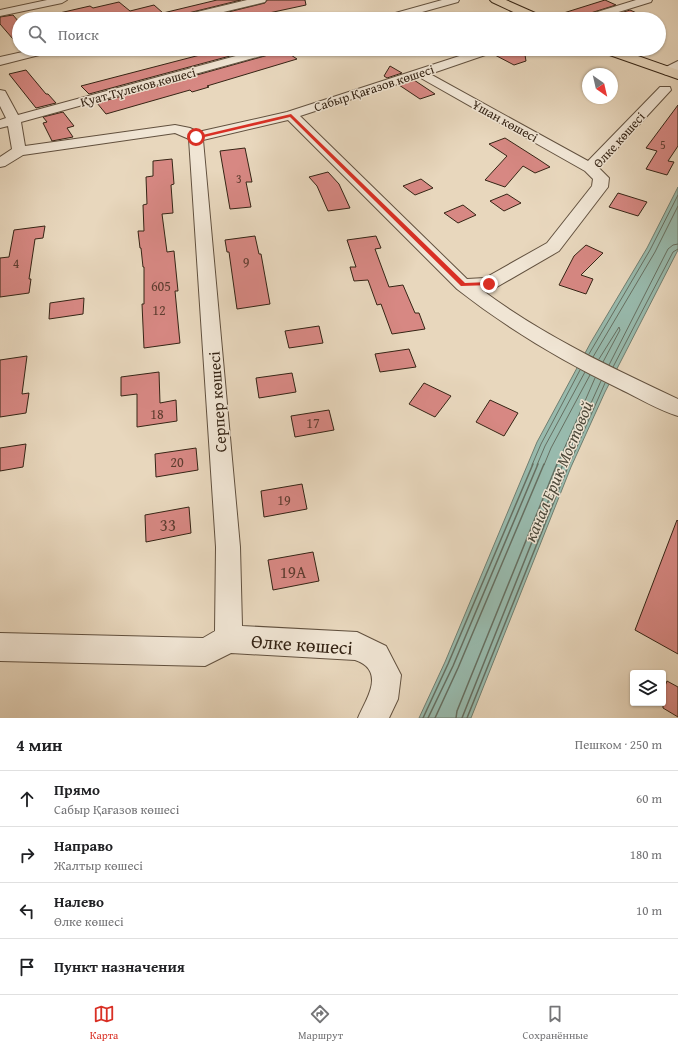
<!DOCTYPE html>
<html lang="ru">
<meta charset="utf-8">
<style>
body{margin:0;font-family:"Gentium Book Plus",serif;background:#f6f6f6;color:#202124}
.controls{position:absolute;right:12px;bottom:12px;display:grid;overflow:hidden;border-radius:4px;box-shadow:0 1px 3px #0004}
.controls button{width:36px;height:36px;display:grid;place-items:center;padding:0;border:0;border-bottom:1px solid #e0e0e0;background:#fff;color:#202124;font:20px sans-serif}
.compass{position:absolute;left:582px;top:68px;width:36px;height:36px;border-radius:50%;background:#fff;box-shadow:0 1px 3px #0004;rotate:146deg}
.stop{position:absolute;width:12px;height:12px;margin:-9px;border:3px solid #d93025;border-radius:50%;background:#fff}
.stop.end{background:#d93025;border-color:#fff;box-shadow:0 1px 4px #0008}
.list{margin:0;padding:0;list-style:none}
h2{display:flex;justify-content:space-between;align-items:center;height:52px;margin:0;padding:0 16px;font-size:17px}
h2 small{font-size:13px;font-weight:400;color:#757577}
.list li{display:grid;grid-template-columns:26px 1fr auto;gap:12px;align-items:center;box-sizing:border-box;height:56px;padding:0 16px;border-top:1px solid #e0e0e0}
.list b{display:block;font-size:15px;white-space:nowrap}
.list p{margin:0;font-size:13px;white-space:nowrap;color:#757577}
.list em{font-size:13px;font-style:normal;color:#757577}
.icon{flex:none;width:22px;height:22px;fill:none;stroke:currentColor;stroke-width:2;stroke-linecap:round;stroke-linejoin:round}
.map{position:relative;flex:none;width:678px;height:718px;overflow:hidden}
.search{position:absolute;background:#fff;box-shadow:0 1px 3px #0004;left:12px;right:12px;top:12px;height:44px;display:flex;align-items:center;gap:10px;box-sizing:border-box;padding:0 14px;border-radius:22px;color:#757577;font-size:15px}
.sheet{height:276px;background:#fff}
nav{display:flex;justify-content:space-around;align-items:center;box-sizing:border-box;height:56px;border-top:1px solid #e0e0e0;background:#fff;font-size:11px;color:#757577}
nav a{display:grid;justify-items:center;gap:2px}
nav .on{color:#d93025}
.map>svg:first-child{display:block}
.water{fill:#98baad;stroke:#707e70}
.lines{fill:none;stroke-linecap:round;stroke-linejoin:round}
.shore-far1{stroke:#666f61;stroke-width:1}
.shore{stroke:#666f61;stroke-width:1.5}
.building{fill:#d78883;stroke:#352415}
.minor-casing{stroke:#62513f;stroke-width:2}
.major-casing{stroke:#352415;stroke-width:2}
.minor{fill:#f0e5d4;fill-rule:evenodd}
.major{fill:#e8d7bd;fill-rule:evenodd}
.route{fill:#d93025}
.labels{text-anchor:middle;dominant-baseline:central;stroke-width:3;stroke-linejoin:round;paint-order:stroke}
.far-number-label{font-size:12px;fill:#5e3d30}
.far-street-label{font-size:13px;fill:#352415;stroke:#f0e5d4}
.number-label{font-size:14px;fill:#5e3d30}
.street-label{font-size:16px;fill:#352415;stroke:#f0e5d4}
.water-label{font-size:17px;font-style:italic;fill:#4e4a3b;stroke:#f0e5d4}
.near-number-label{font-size:17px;fill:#5e3d30}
.near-street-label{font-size:19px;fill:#352415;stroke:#f0e5d4}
</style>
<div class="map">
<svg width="678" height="718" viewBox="0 0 678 718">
<rect width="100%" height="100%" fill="#e8d7bd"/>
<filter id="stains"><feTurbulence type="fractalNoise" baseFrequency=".005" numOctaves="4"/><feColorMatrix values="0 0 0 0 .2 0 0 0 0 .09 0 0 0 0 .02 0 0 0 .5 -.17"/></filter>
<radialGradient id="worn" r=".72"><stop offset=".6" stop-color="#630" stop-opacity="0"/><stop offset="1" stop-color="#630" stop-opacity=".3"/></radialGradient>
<path class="water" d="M 678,187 L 678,250 L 605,392 L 571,467 L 471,718 L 419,718 L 445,662 L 537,442 L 591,342 L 647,248 Z"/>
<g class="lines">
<g class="shore-far1">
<path d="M 589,354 L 650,250 L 678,195"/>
<path d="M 593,357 L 655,252 L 678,206"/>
<path d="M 599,359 L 619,327 L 620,330 L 603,362"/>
<path d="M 609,365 L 668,249 L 673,245 L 678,244"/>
<path d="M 613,367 L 673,252 L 678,249"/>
<path d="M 532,465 L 541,444 L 580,370"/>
<path d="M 537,465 L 545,446 L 585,372"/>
<path d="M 544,465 L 551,448 L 590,375"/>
<path d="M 557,465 L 595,378"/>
<path d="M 563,465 L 601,381"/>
<path d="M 569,465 L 605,383"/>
</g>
<g class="shore">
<path d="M 423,718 L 448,664 L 533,464"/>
<path d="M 428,718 L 453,666 L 538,464"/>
<path d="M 435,718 L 458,668 L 544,464"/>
<path d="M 456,718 L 457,711 L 557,464"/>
<path d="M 462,718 L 563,464"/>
<path d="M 467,718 L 569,464"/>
</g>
</g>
<g class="building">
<path d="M 217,0 L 241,0 L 176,16 L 174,19 L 56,19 L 55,14 L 90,6 L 93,8 L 119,2 L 130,11 L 154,5 L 163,13 Z"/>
<path d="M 267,0 L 305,0 L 306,5 L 241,19 L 200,19 L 265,3 Z"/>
<path d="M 605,0 L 616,5 L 581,16 L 579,19 L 555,19 L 554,16 Z"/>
<path d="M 630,10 L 650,19 L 601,19 Z"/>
<path d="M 13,15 L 19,22 L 19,46 L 0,24 L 0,17 Z"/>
<path d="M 223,49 L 256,49 L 89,94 L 81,86 Z"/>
<path d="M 282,49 L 297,59 L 207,86 L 209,87 L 192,92 L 190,90 L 106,114 L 97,103 L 279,52 Z"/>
<path d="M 500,49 L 524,49 L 526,61 L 514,65 L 493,54 L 498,52 Z"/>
<path d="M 390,66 L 402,73 L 387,78 L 384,76 Z"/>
<path d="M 26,70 L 46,94 L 48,94 L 56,103 L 36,108 L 9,74 Z"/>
<path d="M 414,80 L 435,94 L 420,99 L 399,85 Z"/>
<path d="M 678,105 L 678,146 L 668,161 L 674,162 L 667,175 L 646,169 L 657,151 L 646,148 Z"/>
<path d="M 63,112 L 74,126 L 67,128 L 73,137 L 52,141 L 43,123 L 47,122 L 43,117 Z"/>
<path d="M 505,138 L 538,159 L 550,167 L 535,173 L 523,166 L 505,187 L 485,180 L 507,156 L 489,144 Z"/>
<path d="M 245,148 L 252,182 L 246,182 L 251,207 L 230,209 L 220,151 Z"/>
<path d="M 172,159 L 174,184 L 171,185 L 173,213 L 162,214 L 167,252 L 174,251 L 178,291 L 175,291 L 180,343 L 144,348 L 142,304 L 144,304 L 144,267 L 143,267 L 141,248 L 140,248 L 138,231 L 144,231 L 143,205 L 147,204 L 146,177 L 153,176 L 153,161 Z"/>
<path d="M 328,172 L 339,184 L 350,208 L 328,211 L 317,186 L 309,177 Z"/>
<path d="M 421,179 L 433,188 L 415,195 L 403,186 Z"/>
<path d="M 618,193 L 647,202 L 638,216 L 609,207 Z"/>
<path d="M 507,194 L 521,203 L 504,211 L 490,201 Z"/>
<path d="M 463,205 L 476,215 L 458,223 L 444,213 Z"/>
<path d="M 45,226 L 43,238 L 35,239 L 29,279 L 31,279 L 29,293 L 0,297 L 0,258 L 9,257 L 14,230 Z"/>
<path d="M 255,236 L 259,254 L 261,254 L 270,304 L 237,309 L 229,252 L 227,252 L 225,240 Z"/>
<path d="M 376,236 L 381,248 L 375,249 L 389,287 L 403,285 L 415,313 L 419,313 L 425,329 L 392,334 L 381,304 L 377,305 L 368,280 L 354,281 L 350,267 L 356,267 L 347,240 Z"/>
<path d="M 586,245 L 603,253 L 581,275 L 593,279 L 586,294 L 559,285 L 574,256 Z"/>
<path d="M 84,298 L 83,314 L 49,319 L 50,303 Z"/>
<path d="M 319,326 L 323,343 L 289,348 L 285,331 Z"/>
<path d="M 409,349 L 416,367 L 380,372 L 375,354 Z"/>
<path d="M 27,356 L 22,394 L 29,393 L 26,413 L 0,417 L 0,360 Z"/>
<path d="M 159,372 L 160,403 L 176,400 L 177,421 L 137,427 L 137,394 L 121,396 L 121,377 Z"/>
<path d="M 292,373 L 296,392 L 259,398 L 256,378 Z"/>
<path d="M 424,383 L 451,396 L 435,417 L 409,404 Z"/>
<path d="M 490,400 L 518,413 L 504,436 L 476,422 Z"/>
<path d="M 329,410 L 334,430 L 295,437 L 291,416 Z"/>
<path d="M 26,444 L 23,467 L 0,471 L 0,448 Z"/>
<path d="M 196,448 L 198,470 L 156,477 L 155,454 Z"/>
<path d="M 302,484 L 307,509 L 264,517 L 261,491 Z"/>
<path d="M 189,507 L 191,533 L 146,542 L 145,515 Z"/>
<path d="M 677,520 L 678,521 L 678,654 L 635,630 Z"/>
<path d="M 313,552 L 319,581 L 273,590 L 268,560 Z"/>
<path d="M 667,681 L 678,687 L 678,717 L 663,708 L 663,691 Z"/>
</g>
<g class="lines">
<defs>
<g id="minor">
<path d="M 47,0 L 67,0 L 62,3 L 0,16 L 0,10 Z"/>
<path d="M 247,0 L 266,0 L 265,2 L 194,19 L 175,19 L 176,17 Z"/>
<path d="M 442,0 L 459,0 L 458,2 L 397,19 L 380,19 L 381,17 Z"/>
<path d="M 636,0 L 652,0 L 651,2 L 596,19 L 580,19 L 581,17 Z"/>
<path d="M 36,49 L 57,49 L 55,51 L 0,65 L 0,57 Z"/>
<path d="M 262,49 L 281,49 L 279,51 L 21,122 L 25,146 L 175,125 L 190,128 L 198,132 L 287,112 L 481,49 L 499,49 L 497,51 L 430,74 L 588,161 L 660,87 L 670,87 L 671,90 L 599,168 L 609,178 L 608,187 L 559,251 L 495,288 L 482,290 C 542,335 610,367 678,399 L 678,416 C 658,410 639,398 620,389 C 562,361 508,329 457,289 L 288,120 L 203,140 L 240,547 L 242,626 L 357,632 L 386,646 L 401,675 L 398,699 L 389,718 L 358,718 C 364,703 381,680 366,666 C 363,663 358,661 355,660 L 231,653 L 205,666 L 0,661 L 0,633 L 203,638 L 215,631 L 216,547 L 189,139 L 175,133 L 23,155 L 5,166 L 0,167 L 0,157 L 12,149 L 8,126 L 0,128 L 0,120 L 6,118 L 0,106 L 0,90 L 5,91 L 18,115 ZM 419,77 L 585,171 L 593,179 L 592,186 L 547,243 L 485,278 L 467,279 L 300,116 Z"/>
<path d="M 678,61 L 678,70 L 668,75 L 664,74 L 662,71 L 664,68 Z"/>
</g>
<g id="major">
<path d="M 490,0 L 506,0 L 542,16 L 544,19 L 528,19 L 492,2 Z"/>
<path d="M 600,49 L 618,49 L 678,70 L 678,79 L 601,52 Z"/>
</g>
</defs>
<use href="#minor" class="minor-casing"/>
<use href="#major" class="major-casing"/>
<use href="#minor" class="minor"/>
<use href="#major" class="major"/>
</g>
<path class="route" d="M 291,114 L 465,283 L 489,282 L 492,284 L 491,285 L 461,286 L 290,117 L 196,139 L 194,137 Z"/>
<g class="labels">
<g class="far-number-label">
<text x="663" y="144">5</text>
<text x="239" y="178">3</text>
</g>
<g class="far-street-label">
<text transform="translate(138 87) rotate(-15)">Қуат Түлеков көшесі</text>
<text transform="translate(374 88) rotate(-18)">Сабыр Қағазов көшесі</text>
<text transform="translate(505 121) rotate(29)">Ұшан көшесі</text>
<text transform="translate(619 140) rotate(-48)">Өлке көшесі</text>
</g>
<g class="number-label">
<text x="246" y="262">9</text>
<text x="16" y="263">4</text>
<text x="161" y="286">605</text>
<text x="159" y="310">12</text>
<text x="157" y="414">18</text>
<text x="313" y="423">17</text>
<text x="177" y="462">20</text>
<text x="284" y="500">19</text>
</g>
<g class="street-label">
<text transform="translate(217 402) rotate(-94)">Серпер көшесі</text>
</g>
<g class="water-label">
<text transform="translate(558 471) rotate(-67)">канал Ерик Мостовой</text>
</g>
<g class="near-number-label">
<text x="168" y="524">33</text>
<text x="293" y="571">19А</text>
</g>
<g class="near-street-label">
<text transform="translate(302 644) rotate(4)">Өлке көшесі</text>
</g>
</g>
<rect width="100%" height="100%" filter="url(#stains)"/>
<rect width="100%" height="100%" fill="url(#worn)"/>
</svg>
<div class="controls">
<button><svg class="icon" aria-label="layers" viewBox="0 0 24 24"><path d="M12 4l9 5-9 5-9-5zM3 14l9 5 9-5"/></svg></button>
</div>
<svg class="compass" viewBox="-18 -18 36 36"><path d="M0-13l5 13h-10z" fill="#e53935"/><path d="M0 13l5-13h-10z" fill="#757577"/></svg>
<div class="stop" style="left:196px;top:137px"></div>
<div class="stop end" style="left:489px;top:284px"></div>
<div class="search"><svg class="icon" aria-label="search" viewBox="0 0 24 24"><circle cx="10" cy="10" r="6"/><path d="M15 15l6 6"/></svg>Поиск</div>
</div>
<section class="sheet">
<h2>4 мин<small>Пешком · 250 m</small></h2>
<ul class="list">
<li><svg class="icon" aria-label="ahead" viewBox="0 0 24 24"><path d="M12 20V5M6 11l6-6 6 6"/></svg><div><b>Прямо</b><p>Сабыр Қағазов көшесі</p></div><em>60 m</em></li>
<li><svg class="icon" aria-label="right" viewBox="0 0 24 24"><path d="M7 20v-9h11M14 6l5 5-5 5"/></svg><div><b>Направо</b><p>Жалтыр көшесі</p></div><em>180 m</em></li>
<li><svg class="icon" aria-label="left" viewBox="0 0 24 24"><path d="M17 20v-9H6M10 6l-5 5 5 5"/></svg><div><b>Налево</b><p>Өлке көшесі</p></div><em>10 m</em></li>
<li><svg class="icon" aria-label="arrive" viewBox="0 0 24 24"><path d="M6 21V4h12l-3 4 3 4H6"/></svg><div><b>Пункт назначения</b></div></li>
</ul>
</section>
<nav>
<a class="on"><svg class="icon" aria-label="map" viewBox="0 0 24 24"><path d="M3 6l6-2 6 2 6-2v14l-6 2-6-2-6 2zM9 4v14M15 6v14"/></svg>Карта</a>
<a><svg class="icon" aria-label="directions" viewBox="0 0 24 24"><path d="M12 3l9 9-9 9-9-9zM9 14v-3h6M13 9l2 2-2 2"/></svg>Маршрут</a>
<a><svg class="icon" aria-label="saved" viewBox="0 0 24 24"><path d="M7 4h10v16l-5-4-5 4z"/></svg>Сохранённые</a>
</nav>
